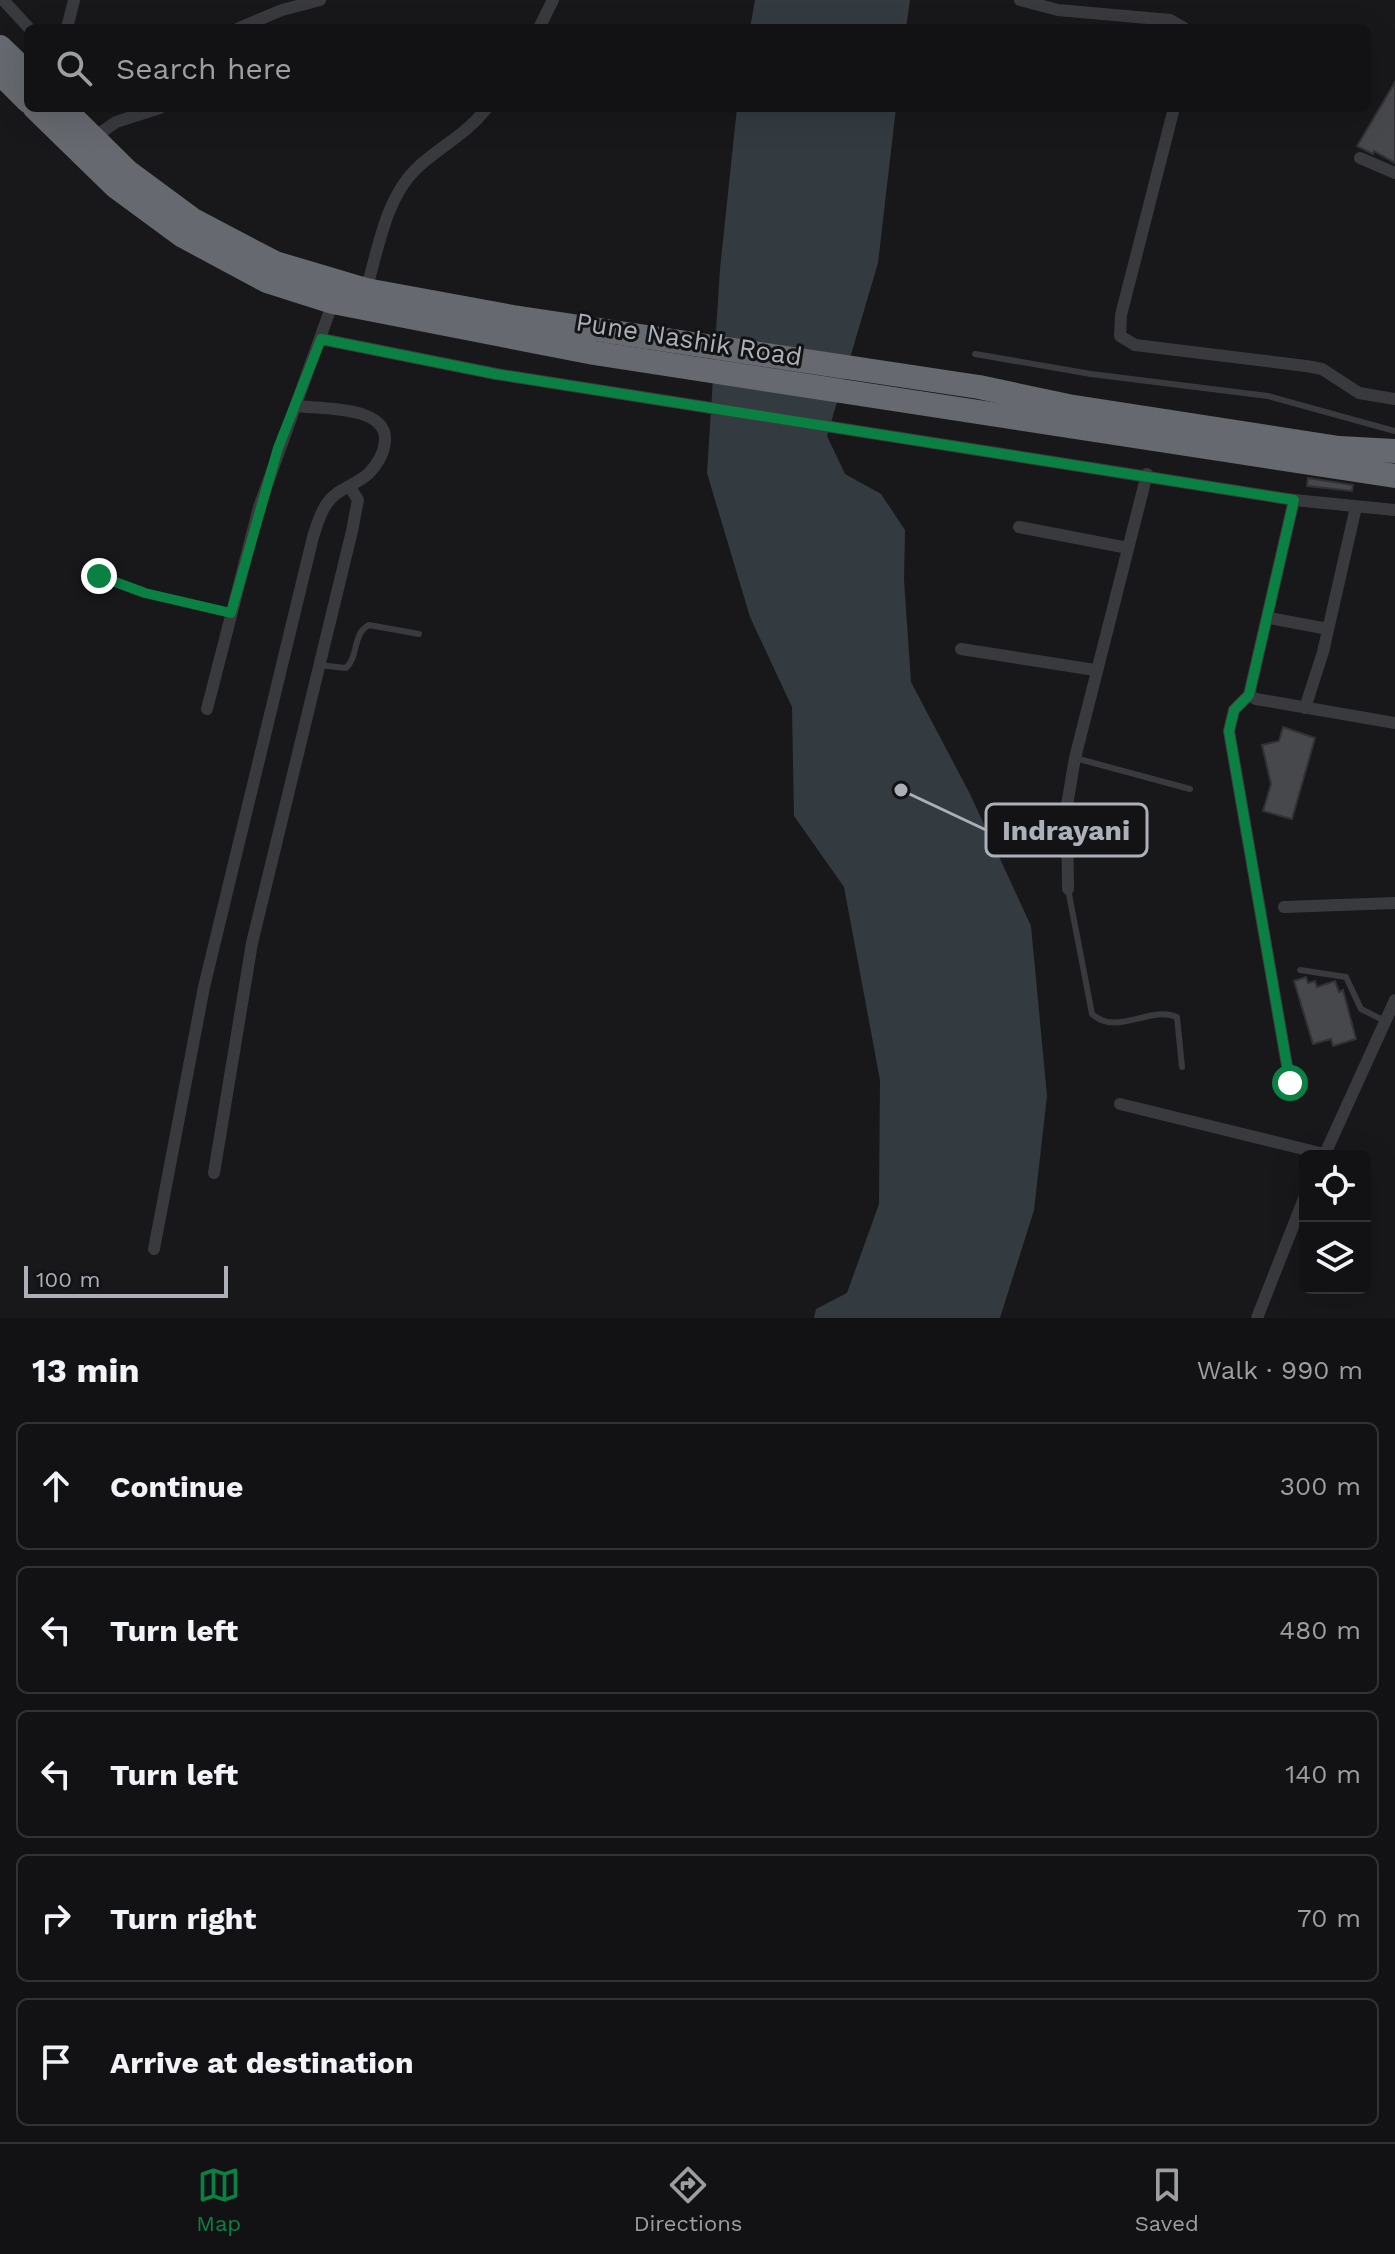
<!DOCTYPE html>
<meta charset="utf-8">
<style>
body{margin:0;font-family:"Work Sans",sans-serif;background:#1f2022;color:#f1f3f6}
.controls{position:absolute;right:24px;bottom:24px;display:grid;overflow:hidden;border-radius:12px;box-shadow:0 8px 32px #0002}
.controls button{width:72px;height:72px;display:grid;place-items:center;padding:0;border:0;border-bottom:2px solid #313234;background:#121214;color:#f1f3f6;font:40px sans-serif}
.scale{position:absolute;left:24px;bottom:20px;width:204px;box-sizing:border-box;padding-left:8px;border:4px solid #acb0b8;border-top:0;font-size:22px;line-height:28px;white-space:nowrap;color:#acb0b8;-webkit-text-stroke:6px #131315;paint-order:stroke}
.stop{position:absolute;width:24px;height:24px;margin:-18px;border:6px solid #0b8043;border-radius:50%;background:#fff}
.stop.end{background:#0b8043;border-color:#fff;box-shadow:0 2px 8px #0008}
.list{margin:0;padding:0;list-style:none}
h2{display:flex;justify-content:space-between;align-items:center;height:104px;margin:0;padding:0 32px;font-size:34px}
h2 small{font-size:26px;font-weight:400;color:#9c9ea0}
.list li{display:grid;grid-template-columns:52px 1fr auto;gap:24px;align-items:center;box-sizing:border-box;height:128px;margin:0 16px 16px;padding:0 16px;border:2px solid #313234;border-radius:12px}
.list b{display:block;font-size:30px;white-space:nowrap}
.list em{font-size:26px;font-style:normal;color:#9c9ea0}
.icon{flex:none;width:44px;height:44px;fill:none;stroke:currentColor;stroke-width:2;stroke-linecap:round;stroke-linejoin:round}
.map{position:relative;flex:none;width:1395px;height:1318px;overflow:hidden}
.search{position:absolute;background:#121214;box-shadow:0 8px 32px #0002;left:24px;right:24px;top:24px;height:88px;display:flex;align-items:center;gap:20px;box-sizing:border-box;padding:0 28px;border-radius:12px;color:#9c9ea0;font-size:30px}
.sheet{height:824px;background:#121214}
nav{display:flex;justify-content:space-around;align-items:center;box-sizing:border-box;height:112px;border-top:2px solid #313234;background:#121214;font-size:22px;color:#9c9ea0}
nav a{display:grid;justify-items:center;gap:4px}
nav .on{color:#0b8043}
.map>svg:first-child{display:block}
.water{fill:#333b41}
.building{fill:#47484c;stroke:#323235;stroke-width:2}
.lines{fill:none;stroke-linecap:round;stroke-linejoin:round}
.lane{stroke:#393a3e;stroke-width:6}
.street{stroke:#393a3e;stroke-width:12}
.highway{stroke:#66696f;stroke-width:24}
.route{stroke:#0b8043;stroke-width:10}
.labels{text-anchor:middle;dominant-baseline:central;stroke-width:6;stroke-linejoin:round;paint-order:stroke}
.street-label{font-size:26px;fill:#acb0b8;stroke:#131315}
.leader{fill:none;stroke:#acb0b8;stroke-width:3}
.callout-dot{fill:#acb0b8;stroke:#131315;stroke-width:3}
.callout{fill:#131315;stroke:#acb0b8;stroke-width:3}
.callout-label{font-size:28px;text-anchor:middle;font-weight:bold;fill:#acb0b8}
</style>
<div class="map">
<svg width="1395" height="1318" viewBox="0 0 1395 1318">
<rect width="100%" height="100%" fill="#18181a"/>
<g class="water">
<path d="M 755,0 L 910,0 L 906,28 L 750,28 Z"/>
<path d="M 737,108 L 896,108 L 878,263 L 827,436 L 845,474 L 881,494 L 905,530 L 904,580 L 911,682 L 970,794 L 1031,926 L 1047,1096 L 1034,1210 L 1000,1318 L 814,1318 L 816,1309 L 847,1293 L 879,1204 L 880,1080 L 844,887 L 794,816 L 792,707 L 750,617 L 707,473 L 720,269 Z"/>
</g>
<g class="building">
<path d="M 1395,82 L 1395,163 L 1374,151 L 1373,154 L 1357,146 Z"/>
<path d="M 1308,478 L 1353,485 L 1352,491 L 1307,486 Z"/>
<path d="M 1283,727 L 1315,738 L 1292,819 L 1263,811 L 1271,784 L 1262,745 L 1279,741 Z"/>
<path d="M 1306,977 L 1308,983 L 1315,981 L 1317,987 L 1335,981 L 1339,992 L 1343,990 L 1356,1039 L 1333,1046 L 1331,1039 L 1313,1044 L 1294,981 Z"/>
</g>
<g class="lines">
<g class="lane">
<path d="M 975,354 L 1091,374 L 1268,396 L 1395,431"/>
<path d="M 99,576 L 145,593 L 231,613"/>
<path d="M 318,665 L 346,668 C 359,656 352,634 369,625 L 419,634"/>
<path d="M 1075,758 L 1190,789"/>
<path d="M 1068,889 L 1092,1014 C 1117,1037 1150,1005 1177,1017 L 1182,1067"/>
<path d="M 1300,970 L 1346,977 L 1361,1009 L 1387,1022"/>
</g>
<g class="street">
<path d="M 3,0 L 29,28"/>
<path d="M 1020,0 L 1058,10 L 1170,20 L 1184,28"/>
<path d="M 67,28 L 74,0"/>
<path d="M 239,28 L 282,10 L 320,0"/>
<path d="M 539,28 L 553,0"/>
<path d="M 1174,108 L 1121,315 L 1120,336 L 1135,345 L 1306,366 L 1322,369 L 1359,393 L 1395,399"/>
<path d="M 93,138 L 116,122 L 160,108"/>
<path d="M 1360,158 L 1395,173"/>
<path d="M 366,290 C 378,251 385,199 416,169 C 440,146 465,136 487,108"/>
<path d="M 321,339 L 496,374 L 1294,500 L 1395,510"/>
<path d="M 1294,500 L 1249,695 L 1256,699 L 1395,723"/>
<path d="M 1019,527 L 1128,548"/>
<path d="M 1269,618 L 1328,629"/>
<path d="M 961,649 L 1095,670"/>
<path d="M 1249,695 L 1234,710 L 1229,731 L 1290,1083"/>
<path d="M 1305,708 L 1323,652 L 1356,507"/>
<path d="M 207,709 L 259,507 L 333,302"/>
<path d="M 1068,889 L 1067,805 L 1075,758 L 1147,474"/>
<path d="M 1284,907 L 1395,903"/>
<path d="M 1120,1104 L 1324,1154"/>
<path d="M 1324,1156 L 1395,1000"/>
<path d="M 214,1173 L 252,943 L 352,531 L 358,500 L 350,487"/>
<path d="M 154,1249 L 204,987 L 313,537 C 317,525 320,512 328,502 C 337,489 356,485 368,474 C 377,465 384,454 385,441 C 388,405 319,409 296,406"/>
<path d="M 1257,1318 L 1305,1196"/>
</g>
<g class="highway">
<path d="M 0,47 L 28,74"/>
<path d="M 0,73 L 28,101"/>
<path d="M 35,108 L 115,186 L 183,236 L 267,281 L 333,302 L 594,353 L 1395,476"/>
<path d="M 63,108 L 128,172 L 193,220 L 275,263 L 366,290 L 513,317 L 979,387 L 1068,406 L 1339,448 L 1395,451"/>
</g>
</g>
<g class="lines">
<path class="route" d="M 99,576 L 145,593 L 231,613 L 278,448 L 321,339 L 496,374 L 1294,500 L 1249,695 L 1234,710 L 1229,731 L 1290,1083"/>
</g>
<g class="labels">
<g class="street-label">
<text transform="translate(689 339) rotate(9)">Pune Nashik Road</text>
</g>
</g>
<path class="leader" d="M901 790L986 830"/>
<circle class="callout-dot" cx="901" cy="790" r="8"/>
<rect class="callout" x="986" y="804" width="161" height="52" rx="8"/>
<g class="callout-label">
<text x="1066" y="840">Indrayani</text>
</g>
</svg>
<div class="controls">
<button><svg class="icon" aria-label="locate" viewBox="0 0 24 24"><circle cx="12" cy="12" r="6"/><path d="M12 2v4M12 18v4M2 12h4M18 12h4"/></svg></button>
<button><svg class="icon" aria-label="layers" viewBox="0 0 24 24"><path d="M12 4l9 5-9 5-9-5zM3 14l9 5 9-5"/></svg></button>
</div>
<div class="scale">100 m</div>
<div class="stop" style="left:1290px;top:1083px"></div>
<div class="stop end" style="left:99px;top:576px"></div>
<div class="search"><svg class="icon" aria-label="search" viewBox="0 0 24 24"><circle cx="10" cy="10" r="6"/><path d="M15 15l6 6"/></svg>Search here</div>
</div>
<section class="sheet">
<h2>13 min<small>Walk · 990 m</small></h2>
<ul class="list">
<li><svg class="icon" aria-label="ahead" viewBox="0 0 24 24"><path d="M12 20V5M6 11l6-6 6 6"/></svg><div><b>Continue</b></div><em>300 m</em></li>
<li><svg class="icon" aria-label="left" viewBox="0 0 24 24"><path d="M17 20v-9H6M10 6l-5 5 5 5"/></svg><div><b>Turn left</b></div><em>480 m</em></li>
<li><svg class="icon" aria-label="left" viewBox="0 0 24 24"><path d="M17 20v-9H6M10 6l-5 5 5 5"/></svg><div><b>Turn left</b></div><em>140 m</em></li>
<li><svg class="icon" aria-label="right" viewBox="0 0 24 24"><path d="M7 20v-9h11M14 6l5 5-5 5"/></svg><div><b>Turn right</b></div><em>70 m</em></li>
<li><svg class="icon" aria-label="arrive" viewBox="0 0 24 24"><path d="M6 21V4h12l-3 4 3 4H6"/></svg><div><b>Arrive at destination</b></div></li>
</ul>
</section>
<nav>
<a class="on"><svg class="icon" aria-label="map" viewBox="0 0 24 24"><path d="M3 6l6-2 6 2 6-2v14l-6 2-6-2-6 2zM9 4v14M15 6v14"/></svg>Map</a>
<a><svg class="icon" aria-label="directions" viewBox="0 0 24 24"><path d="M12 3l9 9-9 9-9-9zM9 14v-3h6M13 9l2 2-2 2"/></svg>Directions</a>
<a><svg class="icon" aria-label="saved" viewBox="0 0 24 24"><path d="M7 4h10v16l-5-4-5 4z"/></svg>Saved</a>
</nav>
